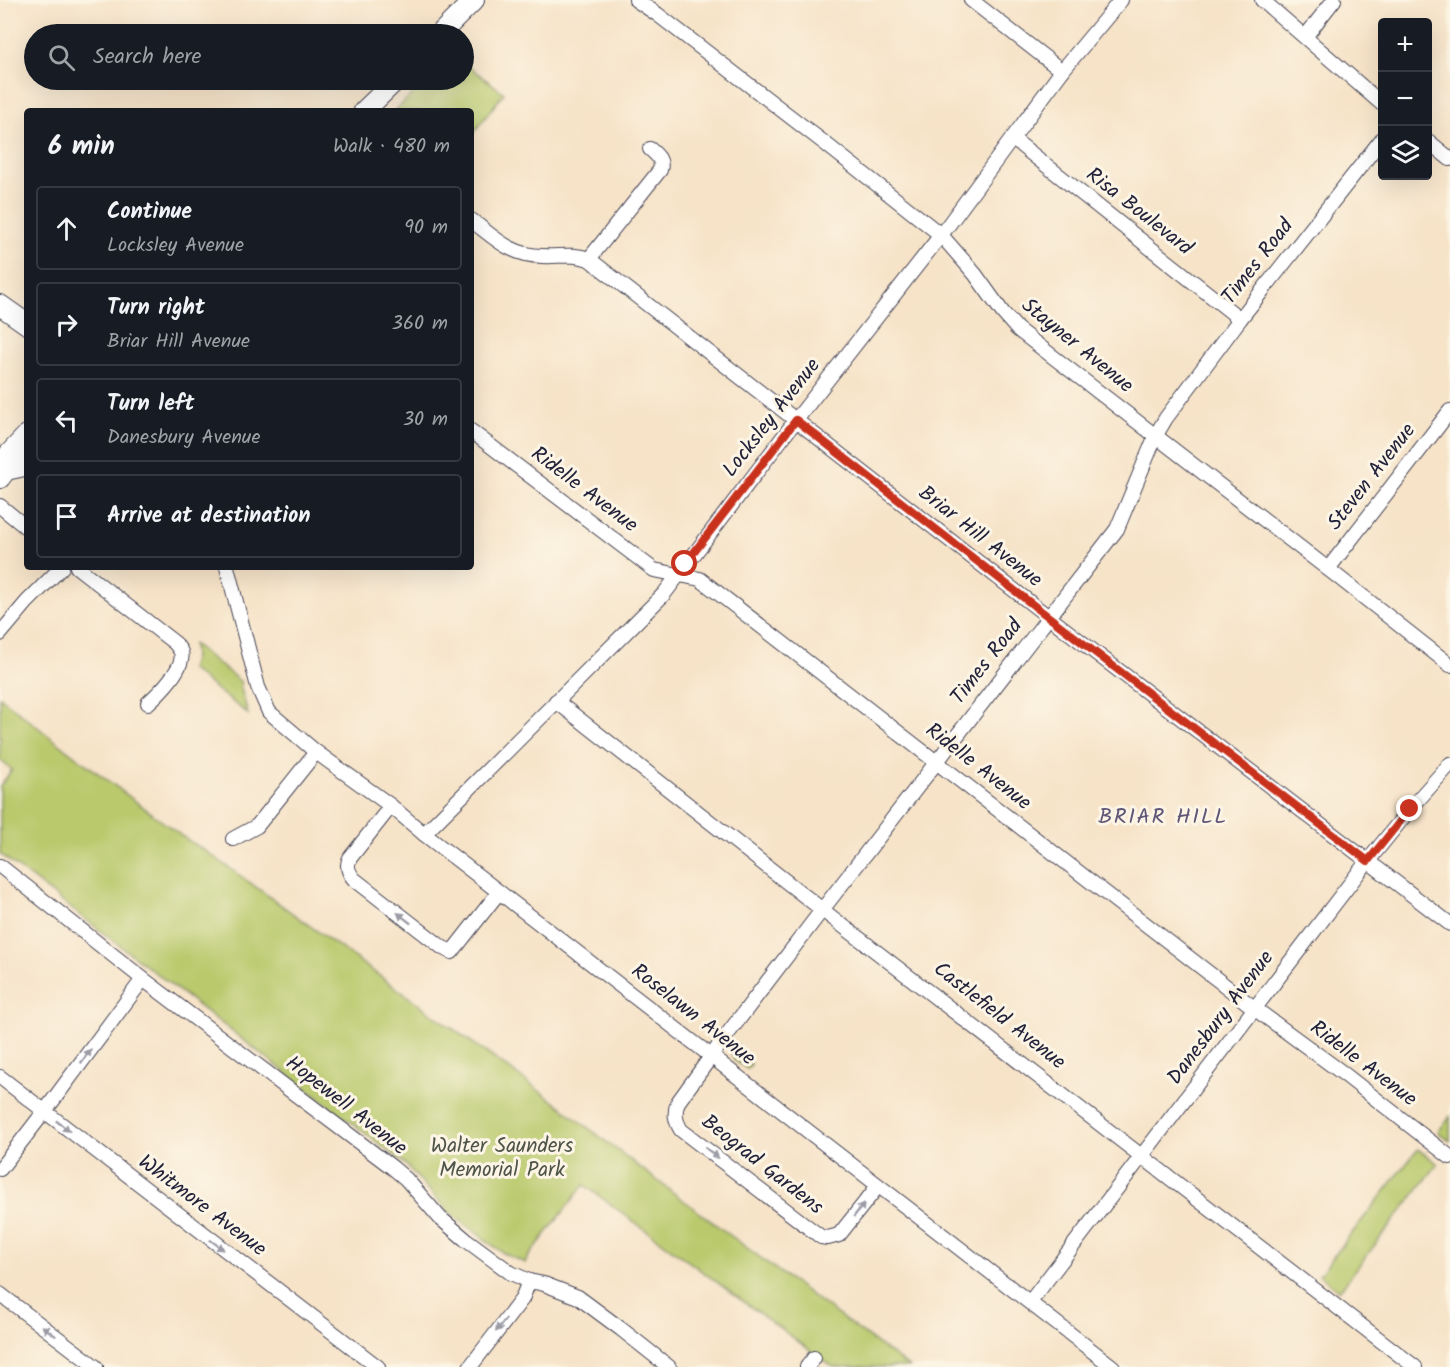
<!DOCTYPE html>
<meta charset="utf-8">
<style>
body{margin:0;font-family:Kalam,sans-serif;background:#242831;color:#f1f3f6}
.controls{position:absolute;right:18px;top:18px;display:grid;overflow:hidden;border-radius:6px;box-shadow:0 6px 24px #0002}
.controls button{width:54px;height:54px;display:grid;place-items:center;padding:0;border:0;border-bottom:2px solid #363941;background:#171b24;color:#f1f3f6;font:30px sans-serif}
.stop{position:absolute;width:18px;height:18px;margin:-14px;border:4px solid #c8321e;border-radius:50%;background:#fff}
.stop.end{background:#c8321e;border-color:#fff;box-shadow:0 2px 6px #0008}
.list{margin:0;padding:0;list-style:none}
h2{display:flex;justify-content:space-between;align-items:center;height:78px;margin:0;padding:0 24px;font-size:26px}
h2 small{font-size:20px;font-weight:400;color:#9ea1a6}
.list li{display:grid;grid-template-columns:39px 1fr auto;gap:18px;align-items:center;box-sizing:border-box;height:84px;margin:0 12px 12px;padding:0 12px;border:2px solid #363941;border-radius:6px}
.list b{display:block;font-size:22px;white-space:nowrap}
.list p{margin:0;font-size:20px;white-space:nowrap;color:#9ea1a6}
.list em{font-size:20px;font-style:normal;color:#9ea1a6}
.icon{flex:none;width:33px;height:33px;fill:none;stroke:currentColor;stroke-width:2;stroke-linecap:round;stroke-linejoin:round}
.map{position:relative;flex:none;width:1450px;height:1367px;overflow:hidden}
.search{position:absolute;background:#171b24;box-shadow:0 6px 24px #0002;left:24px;top:24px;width:450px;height:66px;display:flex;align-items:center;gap:15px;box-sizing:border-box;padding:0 21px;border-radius:33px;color:#9ea1a6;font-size:22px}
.panel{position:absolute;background:#171b24;box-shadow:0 6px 24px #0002;left:24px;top:108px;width:450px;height:462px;border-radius:6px}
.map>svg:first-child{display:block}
.green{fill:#b9c96c;stroke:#6e7654;stroke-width:1.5}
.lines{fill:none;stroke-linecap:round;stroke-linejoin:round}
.street-casing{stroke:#423f50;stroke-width:16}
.secondary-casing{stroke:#423f50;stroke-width:22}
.street{stroke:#fff;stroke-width:14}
.secondary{stroke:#fff;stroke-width:20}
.oneway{fill:#9c9ca7}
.route{stroke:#c8321e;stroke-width:8}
.labels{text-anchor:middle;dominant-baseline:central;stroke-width:6;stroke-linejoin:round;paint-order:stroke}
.street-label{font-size:21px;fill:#22223b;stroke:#fcf5e5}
.park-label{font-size:21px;fill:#4f544a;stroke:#fcf5e5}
.neighbourhood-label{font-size:22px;letter-spacing:1.5px;fill:#5f5678;stroke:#fcf5e5}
</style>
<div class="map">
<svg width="1450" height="1367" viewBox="0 0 1450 1367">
<rect width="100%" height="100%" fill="#fcf5e5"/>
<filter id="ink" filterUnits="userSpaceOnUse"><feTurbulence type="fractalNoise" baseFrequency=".0167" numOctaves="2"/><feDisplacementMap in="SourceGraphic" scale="12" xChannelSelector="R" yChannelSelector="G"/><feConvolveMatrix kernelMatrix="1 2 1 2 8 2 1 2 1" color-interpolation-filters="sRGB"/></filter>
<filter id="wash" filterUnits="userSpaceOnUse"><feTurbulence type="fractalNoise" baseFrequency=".008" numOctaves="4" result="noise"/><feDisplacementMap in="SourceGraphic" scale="24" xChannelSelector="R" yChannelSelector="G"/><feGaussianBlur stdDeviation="1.35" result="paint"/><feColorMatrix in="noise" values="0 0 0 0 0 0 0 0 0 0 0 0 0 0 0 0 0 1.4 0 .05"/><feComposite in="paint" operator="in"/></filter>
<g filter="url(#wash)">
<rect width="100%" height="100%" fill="#f6e3c8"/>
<g class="green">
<path d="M 464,63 L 504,93 L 471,136 L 471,111 L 395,111 L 427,80 L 464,80 Z"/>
<path d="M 193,644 L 241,682 L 240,685 L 248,714 L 190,669 L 194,657 Z"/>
<path d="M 0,697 L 50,737 L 183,837 L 210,854 L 559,1105 C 674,1195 791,1281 909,1367 L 833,1367 L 584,1185 L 529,1256 L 525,1263 L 503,1253 L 450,1213 L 404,1163 L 0,854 L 0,786 L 12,770 L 0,760 Z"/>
<path d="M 734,1043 L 740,1048 L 739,1051 L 742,1054 L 741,1055 L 751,1064 L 747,1069 L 734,1060 L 730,1049 Z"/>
<path d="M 1450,1116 L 1450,1141 L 1438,1132 Z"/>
<path d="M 1418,1149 L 1438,1164 L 1339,1291 L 1319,1275 Z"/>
</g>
</g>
<g filter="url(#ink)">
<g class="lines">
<defs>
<g id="street">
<path d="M 636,0 L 657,14 L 827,145 L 941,235 L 975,274 L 1003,313 L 1017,329 L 1328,569 L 1450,665"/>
<path d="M 971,0 L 1062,71"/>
<path d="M 1262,0 L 1382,104"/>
<path d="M 1305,37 L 1334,0"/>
<path d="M 1013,139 L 1240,319"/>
<path d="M 1428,141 L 1450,159"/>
<path d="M 471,220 C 494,237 511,256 542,256 C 559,257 573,253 589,259 L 1037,608 L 1450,924"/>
<path d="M 589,259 L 660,170 C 663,160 657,155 650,149"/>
<path d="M 471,431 L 654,570 L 700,579 L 1254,1008 L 1344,1074 L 1450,1157"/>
<path d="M 0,506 L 27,528"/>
<path d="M 77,567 L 176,644 C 177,647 180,649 181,652 C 186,667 158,694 148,703"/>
<path d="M 227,567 L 258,687 L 269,712 L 316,752 L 391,806 L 424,834 L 1113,1367"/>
<path d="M 1328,569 L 1450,411"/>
<path d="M 0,634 L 27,602 L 62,567"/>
<path d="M 556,701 L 834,919 L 1415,1367"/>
<path d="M 391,806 L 350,858 C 346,866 348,872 354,879 L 443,948 L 452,952 L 499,892"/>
<path d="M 424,834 L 664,594 L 796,420 L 941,235 L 1062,71 L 1121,0"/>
<path d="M 233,839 L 257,826 L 316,752"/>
<path d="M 0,866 L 143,979 L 393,1168 L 406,1179 L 440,1218 L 465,1239 L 511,1273 L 529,1281 L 544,1284 L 578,1297 L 621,1329 L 669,1367"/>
<path d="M 0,1077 L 378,1367"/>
<path d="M 0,1169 L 51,1103 L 143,979"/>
<path d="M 878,1186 L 839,1235 L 828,1238 L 821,1237 L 681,1130 C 675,1120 674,1113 678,1102 L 723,1040 L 822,910 L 1117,529 L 1156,435 L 1166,418 L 1240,319 L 1382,139"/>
<path d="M 0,1294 L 96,1367"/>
<path d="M 1030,1302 L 1359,872 L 1410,809 L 1450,764"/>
<path d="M 470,1367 L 522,1299 L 529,1281"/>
<path d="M 807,1367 L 814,1358"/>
</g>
<g id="secondary">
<path d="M 440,34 L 474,0"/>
<path d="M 364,111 L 396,80"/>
<path d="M 0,305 L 27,324"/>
<path d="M 6,470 L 20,467 L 27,459"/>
<path d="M 0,478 L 6,470 L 9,454 L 27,435"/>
</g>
</defs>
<use href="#street" class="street-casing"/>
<use href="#secondary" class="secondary-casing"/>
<use href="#street" class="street"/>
<use href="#secondary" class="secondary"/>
</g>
<defs><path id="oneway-solid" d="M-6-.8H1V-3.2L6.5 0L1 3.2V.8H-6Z" transform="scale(1.5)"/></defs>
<g class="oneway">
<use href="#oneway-solid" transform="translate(404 918) rotate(-142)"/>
<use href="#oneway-solid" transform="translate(86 1056) rotate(-54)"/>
<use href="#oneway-solid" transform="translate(63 1126) rotate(38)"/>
<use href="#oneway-solid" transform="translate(712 1153) rotate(38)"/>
<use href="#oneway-solid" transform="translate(859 1210) rotate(-52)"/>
<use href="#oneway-solid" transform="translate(217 1245) rotate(37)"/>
<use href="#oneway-solid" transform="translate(501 1325) rotate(128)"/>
<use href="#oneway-solid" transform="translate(49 1331) rotate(-143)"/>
</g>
</g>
<g class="lines" filter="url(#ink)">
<path class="route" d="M 685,564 L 796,420 L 1037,608 L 1368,861 L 1410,809"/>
</g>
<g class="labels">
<g class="street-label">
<text transform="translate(1139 212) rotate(38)">Risa Boulevard</text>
<text transform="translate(1258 262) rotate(-52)">Times Road</text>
<text transform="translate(1077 346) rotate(39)">Stayner Avenue</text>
<text transform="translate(772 418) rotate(-52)">Locksley Avenue</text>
<text transform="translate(1372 477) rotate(-52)">Steven Avenue</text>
<text transform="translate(584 490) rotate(37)">Ridelle Avenue</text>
<text transform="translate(980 537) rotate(38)">Briar Hill Avenue</text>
<text transform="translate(987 662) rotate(-52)">Times Road</text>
<text transform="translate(978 767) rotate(38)">Ridelle Avenue</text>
<text transform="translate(693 1015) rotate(38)">Roselawn Avenue</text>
<text transform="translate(999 1016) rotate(38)">Castlefield Avenue</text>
<text transform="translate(1221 1018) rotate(-53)">Danesbury Avenue</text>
<text transform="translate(1363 1064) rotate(37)">Ridelle Avenue</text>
<text transform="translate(346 1106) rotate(38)">Hopewell Avenue</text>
<text transform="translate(762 1165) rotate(38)">Beograd Gardens</text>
<text transform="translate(202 1206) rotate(37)">Whitmore Avenue</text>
</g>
<g class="park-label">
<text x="502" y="1146">Walter Saunders<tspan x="502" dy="24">Memorial Park</tspan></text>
</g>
<g class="neighbourhood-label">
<text x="1163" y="817">BRIAR HILL</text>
</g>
</g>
</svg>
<div class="controls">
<button>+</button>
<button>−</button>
<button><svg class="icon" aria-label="layers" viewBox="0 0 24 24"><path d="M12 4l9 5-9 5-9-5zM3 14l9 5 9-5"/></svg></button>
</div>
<div class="stop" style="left:685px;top:564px"></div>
<div class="stop end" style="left:1410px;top:809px"></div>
<div class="search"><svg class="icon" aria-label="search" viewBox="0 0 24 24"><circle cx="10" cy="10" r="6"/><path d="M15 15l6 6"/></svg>Search here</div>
<section class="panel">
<h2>6 min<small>Walk · 480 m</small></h2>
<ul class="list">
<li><svg class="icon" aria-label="ahead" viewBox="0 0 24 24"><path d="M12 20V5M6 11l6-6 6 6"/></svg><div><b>Continue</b><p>Locksley Avenue</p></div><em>90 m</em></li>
<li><svg class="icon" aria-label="right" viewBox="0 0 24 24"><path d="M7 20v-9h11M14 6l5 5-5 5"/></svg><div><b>Turn right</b><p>Briar Hill Avenue</p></div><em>360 m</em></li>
<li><svg class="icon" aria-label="left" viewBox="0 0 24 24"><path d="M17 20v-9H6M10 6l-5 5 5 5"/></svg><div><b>Turn left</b><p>Danesbury Avenue</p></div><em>30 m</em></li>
<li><svg class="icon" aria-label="arrive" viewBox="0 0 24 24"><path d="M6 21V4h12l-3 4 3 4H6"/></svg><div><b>Arrive at destination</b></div></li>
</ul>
</section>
</div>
